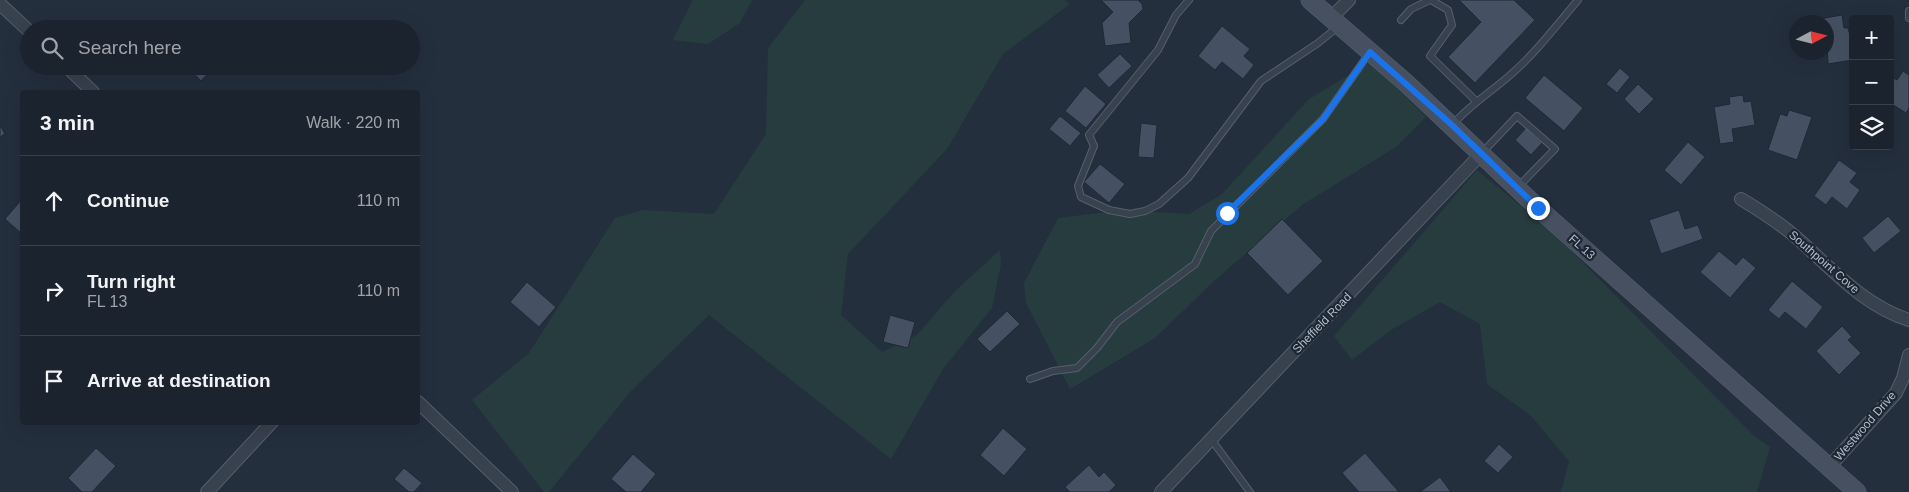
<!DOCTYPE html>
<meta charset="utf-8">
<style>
body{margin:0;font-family:Arial,sans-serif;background:#242b36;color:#f1f3f6}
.controls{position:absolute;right:15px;top:15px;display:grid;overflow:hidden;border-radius:5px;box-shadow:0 5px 20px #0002}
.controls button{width:45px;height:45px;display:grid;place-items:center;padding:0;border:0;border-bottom:1px solid #39404a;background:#1b232e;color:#f1f3f6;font:25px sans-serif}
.compass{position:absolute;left:1789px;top:15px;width:45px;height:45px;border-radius:50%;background:#1b232e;box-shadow:0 5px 20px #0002;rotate:83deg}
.stop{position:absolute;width:15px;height:15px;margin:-11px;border:4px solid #1a73e8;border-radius:50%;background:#fff}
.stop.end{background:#1a73e8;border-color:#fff;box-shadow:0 1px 5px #0008}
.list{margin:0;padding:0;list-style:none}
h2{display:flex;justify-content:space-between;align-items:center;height:65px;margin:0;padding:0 20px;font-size:21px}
h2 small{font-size:16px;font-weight:400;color:#a0a4aa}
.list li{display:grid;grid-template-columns:32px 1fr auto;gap:15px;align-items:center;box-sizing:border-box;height:90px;padding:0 20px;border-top:1px solid #39404a}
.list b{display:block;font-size:19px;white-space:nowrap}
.list p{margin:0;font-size:16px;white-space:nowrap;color:#a0a4aa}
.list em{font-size:16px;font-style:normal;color:#a0a4aa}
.icon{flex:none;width:28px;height:28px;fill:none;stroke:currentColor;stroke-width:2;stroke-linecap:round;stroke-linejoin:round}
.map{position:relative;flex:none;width:1909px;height:492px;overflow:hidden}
.search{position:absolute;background:#1b232e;box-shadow:0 5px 20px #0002;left:20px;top:20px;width:400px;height:55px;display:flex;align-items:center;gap:12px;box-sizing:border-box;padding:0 18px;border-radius:28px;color:#a0a4aa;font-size:19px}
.panel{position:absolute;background:#1b232e;box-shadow:0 5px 20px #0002;left:20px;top:90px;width:400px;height:335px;border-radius:5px}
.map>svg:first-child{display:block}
.green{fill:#263c3f}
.building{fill:#455162;stroke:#1f2835}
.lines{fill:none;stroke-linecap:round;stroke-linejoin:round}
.service-casing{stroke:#565f6c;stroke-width:8}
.minor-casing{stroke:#565f6c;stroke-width:14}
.secondary-casing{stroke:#565f6c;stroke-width:19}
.service{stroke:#38414e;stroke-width:6}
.minor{stroke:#38414e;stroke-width:12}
.secondary{stroke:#465061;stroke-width:18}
.route{stroke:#1a73e8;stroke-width:6}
.labels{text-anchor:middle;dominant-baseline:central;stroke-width:4.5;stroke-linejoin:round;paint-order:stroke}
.street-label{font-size:12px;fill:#b4bcc9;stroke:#1d2633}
</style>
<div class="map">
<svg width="1909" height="492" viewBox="0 0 1909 492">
<rect width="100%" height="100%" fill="#242f3e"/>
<g class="green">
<path d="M 693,0 L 752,0 L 740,23 L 708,44 L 673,40 Z"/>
<path d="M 805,0 L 1065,0 L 1070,4 L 1003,54 L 947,149 L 848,254 L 841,315 L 882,352 L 917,335 L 954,292 L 1000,250 L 1001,264 L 992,308 L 943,369 L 891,459 L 709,315 L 631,391 L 549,492 L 544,492 L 472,400 L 529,353 L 615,218 L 643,210 L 714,214 L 766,134 L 768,48 Z"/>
<path d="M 1371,62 L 1426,117 L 1396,147 L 1302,205 L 1214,281 L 1155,338 L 1070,389 L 1026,303 L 1024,283 L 1058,218 L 1123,210 L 1189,214 L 1222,194 L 1309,99 Z"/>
<path d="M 1477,170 L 1555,234 L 1754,436 L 1770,447 L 1757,492 L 1561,492 L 1569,461 L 1530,415 L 1487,384 L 1480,324 L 1440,302 L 1391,330 L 1352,360 L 1334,336 Z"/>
</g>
<g class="building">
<path d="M 1101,0 L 1138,0 L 1142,4 L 1143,9 L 1129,23 L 1131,43 L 1105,46 L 1102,23 L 1113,12 Z"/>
<path d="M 1459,0 L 1514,0 L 1535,20 L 1475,83 L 1448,57 L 1481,22 Z"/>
<path d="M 1842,15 L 1844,28 L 1848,28 L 1853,47 L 1853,60 L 1828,64 L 1826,22 L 1820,22 L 1819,19 Z"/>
<path d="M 1222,26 L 1250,49 L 1244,56 L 1254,65 L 1243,79 L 1222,62 L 1215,70 L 1198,56 Z"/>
<path d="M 1120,54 L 1132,66 L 1109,88 L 1097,75 Z"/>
<path d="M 187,66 L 215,66 L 201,81 Z"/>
<path d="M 1620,68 L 1630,77 L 1617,93 L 1606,84 Z"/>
<path d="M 1903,71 L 1909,75 L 1909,108 L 1906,113 L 1890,103 L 1890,76 L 1897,80 Z"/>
<path d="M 1544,75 L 1583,108 L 1564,131 L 1525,98 Z"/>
<path d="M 1638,84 L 1654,99 L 1639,114 L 1624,99 Z"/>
<path d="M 1085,86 L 1106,104 L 1086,128 L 1065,111 Z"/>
<path d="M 1743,95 L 1744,102 L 1751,101 L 1755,125 L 1732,129 L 1734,142 L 1720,144 L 1714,107 L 1730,104 L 1729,97 Z"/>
<path d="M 1789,110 L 1812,117 L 1797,160 L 1768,150 L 1780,114 L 1787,116 Z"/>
<path d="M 1060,116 L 1081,133 L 1070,146 L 1049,129 Z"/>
<path d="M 1141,123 L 1157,125 L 1154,158 L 1138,157 Z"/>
<path d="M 0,125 L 5,134 L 0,137 Z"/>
<path d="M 1526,128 L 1542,143 L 1531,155 L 1515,140 Z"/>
<path d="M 1688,142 L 1705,157 L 1681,185 L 1664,170 Z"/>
<path d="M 1839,160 L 1857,173 L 1850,182 L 1860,190 L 1847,209 L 1832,197 L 1826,205 L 1814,196 Z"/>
<path d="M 1100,164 L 1125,184 L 1109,203 L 1084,182 Z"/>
<path d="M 22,199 L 22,234 L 5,219 Z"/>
<path d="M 1679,210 L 1685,229 L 1698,225 L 1703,239 L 1661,254 L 1649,220 Z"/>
<path d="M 1888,216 L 1901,231 L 1874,253 L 1862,238 Z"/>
<path d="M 1282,219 L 1323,261 L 1288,295 L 1247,253 Z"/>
<path d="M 1719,251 L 1736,265 L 1743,257 L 1756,268 L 1730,298 L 1700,272 Z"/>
<path d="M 1792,281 L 1823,307 L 1806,329 L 1785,312 L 1779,319 L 1768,310 Z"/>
<path d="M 527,282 L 556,307 L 539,327 L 510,302 Z"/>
<path d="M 1007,311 L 1020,324 L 990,352 L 977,339 Z"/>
<path d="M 890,315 L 915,322 L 908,348 L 883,342 Z"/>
<path d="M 1842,326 L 1852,337 L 1848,340 L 1861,353 L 1839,375 L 1816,351 Z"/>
<path d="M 1003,428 L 1027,449 L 1004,476 L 980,455 Z"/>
<path d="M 1499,444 L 1513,457 L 1498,473 L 1484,461 Z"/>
<path d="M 96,448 L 116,466 L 92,492 L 82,492 L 68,478 Z"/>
<path d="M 1365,453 L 1399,492 L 1359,492 L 1342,473 Z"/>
<path d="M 633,454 L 656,474 L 641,492 L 626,492 L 611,479 Z"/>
<path d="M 1089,465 L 1099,477 L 1104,472 L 1116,485 L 1109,492 L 1070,492 L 1065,487 Z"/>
<path d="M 404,468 L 422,483 L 414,492 L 409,492 L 394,479 Z"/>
<path d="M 1440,477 L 1451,492 L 1420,492 Z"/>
</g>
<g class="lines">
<defs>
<g id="service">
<path d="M 1189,0 L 1176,15 L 1158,50 L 1089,135 L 1094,146 L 1078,186 L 1081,197 L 1109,210 L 1130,214 L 1145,211 L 1159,204 L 1188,178 L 1261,81 L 1318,43 L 1339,26"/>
<path d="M 1431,0 L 1448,10 L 1452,25 L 1430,56 L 1476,101"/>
<path d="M 1909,11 L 1909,18"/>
<path d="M 1401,20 L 1411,9 L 1430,0"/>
<path d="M 1452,125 C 1469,106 1489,93 1508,77 C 1534,55 1556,26 1578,0"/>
<path d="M 1482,153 L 1517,116 L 1555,149 L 1518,187"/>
<path d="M 1030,379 L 1053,371 L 1077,368 L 1097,348 L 1117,322 L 1195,264 L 1211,231 L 1323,119 L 1370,52"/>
<path d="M 1211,439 L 1250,492"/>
</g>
<g id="minor">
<path d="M 0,4 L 29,31"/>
<path d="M 1331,18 L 1349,0"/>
<path d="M 66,66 L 93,92"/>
<path d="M 1741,199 C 1761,211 1781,224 1798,239 C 1832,269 1864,306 1909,320"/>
<path d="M 418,402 L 512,492"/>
<path d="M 1829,467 L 1896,393 L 1903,378 L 1909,355"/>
<path d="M 207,492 L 272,422"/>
<path d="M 1161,492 L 1482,153"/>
</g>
<path id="secondary" d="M 1310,0 L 1405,82 L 1538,208 L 1857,492"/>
</defs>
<use href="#service" class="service-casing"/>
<use href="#minor" class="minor-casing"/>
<use href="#secondary" class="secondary-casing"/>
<use href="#service" class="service"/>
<use href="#minor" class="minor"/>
<use href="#secondary" class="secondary"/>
</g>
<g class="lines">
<path class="route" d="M 1227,213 L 1323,119 L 1370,52 L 1452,125 L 1538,208"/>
</g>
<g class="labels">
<g class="street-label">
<text transform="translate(1582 247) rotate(42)">FL 13</text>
<text transform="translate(1824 262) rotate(41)">Southpoint Cove</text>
<text transform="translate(1322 323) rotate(-46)">Sheffield Road</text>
<text transform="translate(1865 426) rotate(-49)">Westwood Drive</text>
</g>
</g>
</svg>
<div class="controls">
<button>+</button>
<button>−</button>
<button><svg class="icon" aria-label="layers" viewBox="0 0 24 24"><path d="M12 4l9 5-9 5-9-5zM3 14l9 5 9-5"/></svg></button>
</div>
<svg class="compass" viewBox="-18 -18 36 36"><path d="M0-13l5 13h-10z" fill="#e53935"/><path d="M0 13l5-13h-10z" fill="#a0a4aa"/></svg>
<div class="stop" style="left:1227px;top:213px"></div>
<div class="stop end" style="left:1538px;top:208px"></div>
<div class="search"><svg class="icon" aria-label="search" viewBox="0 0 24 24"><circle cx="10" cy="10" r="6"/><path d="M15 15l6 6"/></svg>Search here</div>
<section class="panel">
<h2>3 min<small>Walk · 220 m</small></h2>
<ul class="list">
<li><svg class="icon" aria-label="ahead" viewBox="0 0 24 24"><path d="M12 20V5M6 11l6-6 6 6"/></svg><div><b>Continue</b></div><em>110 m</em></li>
<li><svg class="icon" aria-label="right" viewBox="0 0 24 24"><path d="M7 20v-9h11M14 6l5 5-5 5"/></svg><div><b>Turn right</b><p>FL 13</p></div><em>110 m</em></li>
<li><svg class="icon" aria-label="arrive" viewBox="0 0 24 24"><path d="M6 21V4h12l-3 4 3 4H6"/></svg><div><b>Arrive at destination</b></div></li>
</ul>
</section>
</div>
